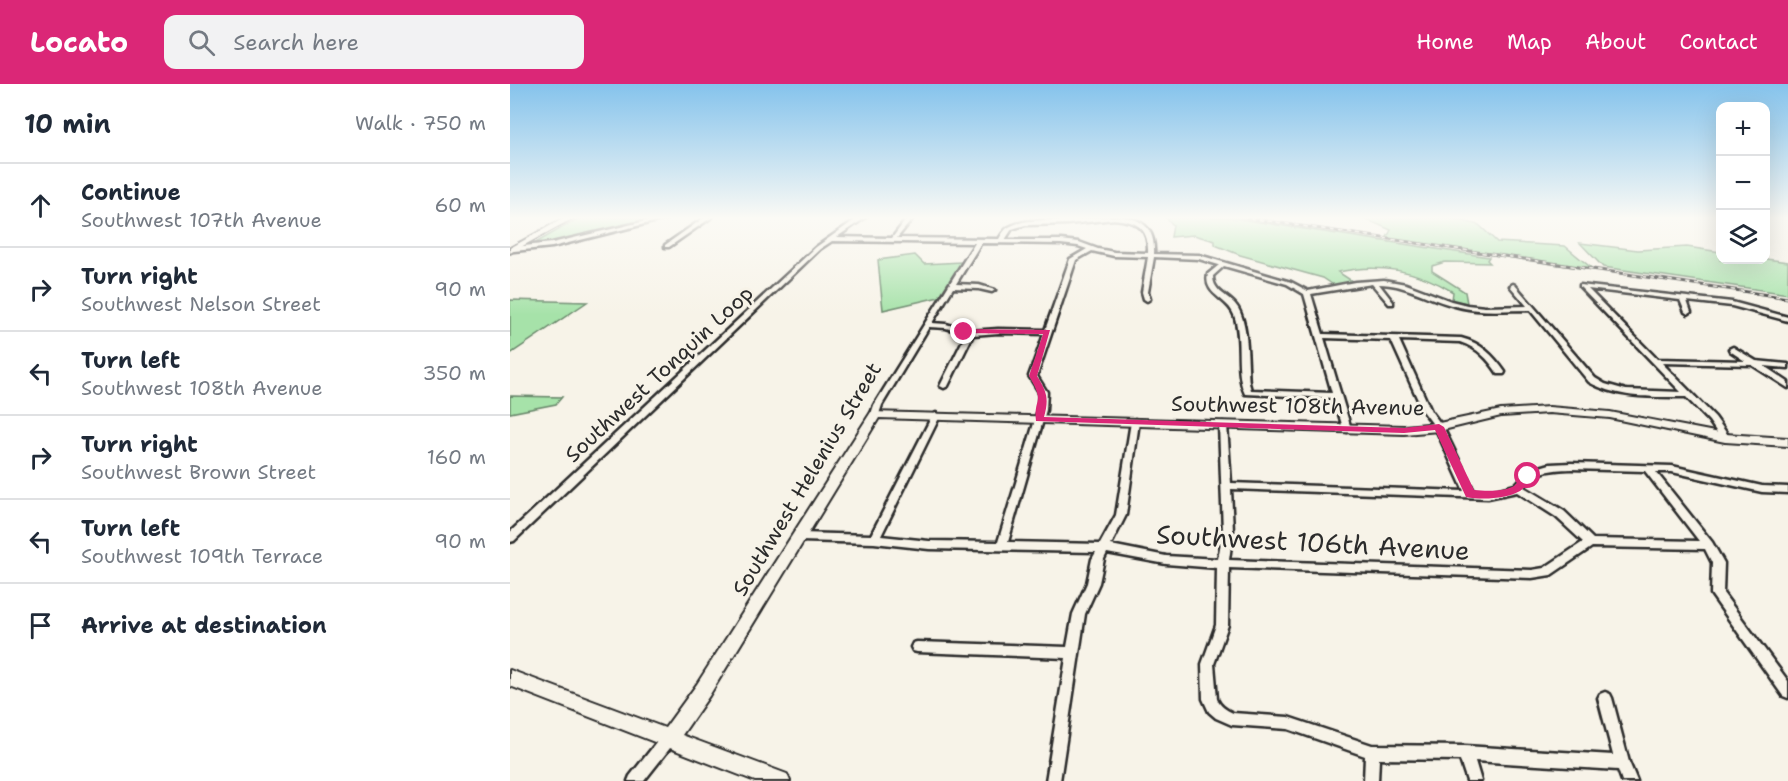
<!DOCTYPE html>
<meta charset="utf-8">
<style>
body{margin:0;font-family:"Shantell Sans",sans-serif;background:#f2f2f3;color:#1f2937}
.controls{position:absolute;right:18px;top:18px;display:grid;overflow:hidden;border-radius:12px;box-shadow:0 6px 24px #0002}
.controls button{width:54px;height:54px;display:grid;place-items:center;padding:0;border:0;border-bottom:2px solid #e0e1e3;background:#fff;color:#1f2937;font:30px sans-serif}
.stop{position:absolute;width:18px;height:18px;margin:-14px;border:4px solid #db2777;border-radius:50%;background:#fff}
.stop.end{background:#db2777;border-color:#fff;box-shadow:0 2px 6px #0008}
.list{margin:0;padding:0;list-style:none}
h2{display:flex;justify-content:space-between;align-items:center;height:78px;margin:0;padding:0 24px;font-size:26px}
h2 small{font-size:20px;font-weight:400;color:#747a83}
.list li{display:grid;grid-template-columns:39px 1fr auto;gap:18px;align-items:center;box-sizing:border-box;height:84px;padding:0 24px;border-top:2px solid #e0e1e3}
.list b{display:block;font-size:22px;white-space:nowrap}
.list p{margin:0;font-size:20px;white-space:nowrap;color:#747a83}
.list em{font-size:20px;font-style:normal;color:#747a83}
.icon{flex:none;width:33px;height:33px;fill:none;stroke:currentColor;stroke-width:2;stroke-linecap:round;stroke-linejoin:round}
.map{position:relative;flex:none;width:1278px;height:697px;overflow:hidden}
header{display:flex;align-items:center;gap:36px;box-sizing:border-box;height:84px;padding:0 30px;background:#db2777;color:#fff}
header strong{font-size:28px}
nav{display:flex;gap:33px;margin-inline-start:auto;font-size:21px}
.search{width:420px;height:54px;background:#f2f2f3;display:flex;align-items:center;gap:15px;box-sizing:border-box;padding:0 21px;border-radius:12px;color:#747a83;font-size:22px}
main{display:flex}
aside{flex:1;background:#fff}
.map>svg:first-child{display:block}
.green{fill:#a6e2a9;stroke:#68866a;stroke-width:1.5}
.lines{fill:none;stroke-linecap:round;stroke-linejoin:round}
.street-casing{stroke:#2b2b2b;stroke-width:5}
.secondary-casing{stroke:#2b2b2b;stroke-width:4}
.street{fill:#f7f3e8;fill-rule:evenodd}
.secondary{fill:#f7f3e8;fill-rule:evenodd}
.rail-casing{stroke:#2b2b2b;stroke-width:3}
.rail{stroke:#f7f3e8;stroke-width:1.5;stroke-dasharray:4.5;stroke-linecap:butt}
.route{fill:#db2777}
.labels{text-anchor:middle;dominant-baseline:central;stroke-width:6;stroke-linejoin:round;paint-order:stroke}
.street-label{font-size:21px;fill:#2b2b2b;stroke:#f7f3e8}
.near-street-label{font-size:26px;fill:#2b2b2b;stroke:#f7f3e8}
</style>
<header>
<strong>Locato</strong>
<div class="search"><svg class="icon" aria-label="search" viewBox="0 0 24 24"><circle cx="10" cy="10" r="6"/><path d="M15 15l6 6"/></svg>Search here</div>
<nav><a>Home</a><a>Map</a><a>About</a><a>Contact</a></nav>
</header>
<main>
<aside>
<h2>10 min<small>Walk · 750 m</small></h2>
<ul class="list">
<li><svg class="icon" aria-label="ahead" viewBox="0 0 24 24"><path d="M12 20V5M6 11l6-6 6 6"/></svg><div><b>Continue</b><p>Southwest 107th Avenue</p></div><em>60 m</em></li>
<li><svg class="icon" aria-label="right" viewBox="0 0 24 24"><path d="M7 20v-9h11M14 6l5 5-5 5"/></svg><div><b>Turn right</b><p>Southwest Nelson Street</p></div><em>90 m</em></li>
<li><svg class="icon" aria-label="left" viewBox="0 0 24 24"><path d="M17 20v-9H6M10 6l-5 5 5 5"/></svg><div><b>Turn left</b><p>Southwest 108th Avenue</p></div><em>350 m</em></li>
<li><svg class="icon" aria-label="right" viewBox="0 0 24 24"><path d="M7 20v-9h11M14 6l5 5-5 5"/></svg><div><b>Turn right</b><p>Southwest Brown Street</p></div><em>160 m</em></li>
<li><svg class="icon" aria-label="left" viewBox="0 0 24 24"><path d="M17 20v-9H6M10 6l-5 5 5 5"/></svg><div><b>Turn left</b><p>Southwest 109th Terrace</p></div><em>90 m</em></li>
<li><svg class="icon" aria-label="arrive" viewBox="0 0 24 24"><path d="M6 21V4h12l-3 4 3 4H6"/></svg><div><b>Arrive at destination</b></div></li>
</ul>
</aside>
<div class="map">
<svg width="1278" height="697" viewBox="0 0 1278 697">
<rect width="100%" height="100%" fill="#f7f3e8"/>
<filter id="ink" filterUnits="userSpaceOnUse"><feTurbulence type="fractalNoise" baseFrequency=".0167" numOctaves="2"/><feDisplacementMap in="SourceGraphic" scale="12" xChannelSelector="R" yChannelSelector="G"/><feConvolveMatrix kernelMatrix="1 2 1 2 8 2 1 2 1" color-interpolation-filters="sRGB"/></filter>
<g filter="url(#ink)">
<g class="green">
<path d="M 71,133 L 155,133 L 54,157 L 22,161 Z"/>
<path d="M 656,133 L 716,133 L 979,173 L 977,176 L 980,179 L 935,178 L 922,182 L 922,187 L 955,208 L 957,219 L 942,216 L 943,208 C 908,186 868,179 828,188 L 842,197 L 825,202 L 813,194 L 730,171 L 705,161 L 705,157 L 684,151 L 661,153 L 663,141 Z"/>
<path d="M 851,133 L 937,133 L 969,141 L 987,158 L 1055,162 L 1084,186 L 876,155 L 881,146 Z"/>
<path d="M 1070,159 L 1128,166 L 1177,163 L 1210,168 L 1210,176 L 1256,175 L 1278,178 L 1278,210 L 1093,183 Z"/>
<path d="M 405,171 L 414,180 L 451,178 L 429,213 L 373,226 L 368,176 Z"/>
<path d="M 0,216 L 77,218 L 0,270 Z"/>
<path d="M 0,312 L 52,313 L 46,320 L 0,329 Z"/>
</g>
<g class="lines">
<defs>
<g id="street">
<path d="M 153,133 L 163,133 L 42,163 L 4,167 L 1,165 L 4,163 L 42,159 Z"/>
<path d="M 195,133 L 202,133 L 159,163 L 155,163 L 155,161 Z"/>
<path d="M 349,133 L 356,133 L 327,153 L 382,154 L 398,133 L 404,133 L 387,154 L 489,155 C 492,150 495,144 501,142 C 517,134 538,137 556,136 C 588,135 647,118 644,170 L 689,171 L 781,198 L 798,207 L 845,198 L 874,196 L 896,200 L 941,217 L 957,221 L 975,223 L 1017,222 L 1000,202 L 1003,200 L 1005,201 L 1085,294 L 1095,300 L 1116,306 L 1171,308 L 1070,203 L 1070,201 L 1222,218 L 1278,233 L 1278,237 L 1222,222 L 1177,217 L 1181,228 L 1178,230 L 1175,228 L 1170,216 L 1078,205 L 1147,275 L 1235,277 L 1220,267 L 1219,265 L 1223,263 L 1246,277 L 1278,280 L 1278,284 L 1254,282 L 1278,298 L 1278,304 L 1242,281 L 1152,279 L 1205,333 L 1220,354 L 1215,357 L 1212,356 L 1199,337 L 1176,313 C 1142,313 1109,315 1079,298 L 1020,226 C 995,226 970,229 945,222 C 919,216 896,200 869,200 L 883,218 L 883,220 L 879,220 L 862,200 L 801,210 L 813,250 L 951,254 C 971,259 983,271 995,288 L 994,290 L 988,290 C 978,275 968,264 950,258 L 889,256 L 921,327 L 933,343 L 964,407 L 978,408 L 1005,401 L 1015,390 L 1023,385 L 1040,380 L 1061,379 L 1162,382 L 1252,402 L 1278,403 L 1278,409 L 1252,408 L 1162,388 L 1146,388 L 1202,458 L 1214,479 L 1213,509 L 1278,597 L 1278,614 L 1273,612 L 1203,513 L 1201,510 L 1202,479 L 1195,465 L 1082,463 L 1041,491 L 1022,494 L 719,484 L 718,541 L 704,580 L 707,615 C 710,622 716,626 723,629 L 778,633 L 862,661 L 955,662 L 1103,671 L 1088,614 L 1090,610 L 1095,608 L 1100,610 L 1102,614 L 1119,678 L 1127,697 L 1112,697 L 1108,686 L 965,677 L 971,697 L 957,697 L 950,676 L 869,675 L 868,697 L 854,697 L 855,672 L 778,645 L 722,641 L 706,634 L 699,628 L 693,615 L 692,580 L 706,541 L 707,484 L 656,480 L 597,469 L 594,475 L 589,499 L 575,530 L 550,697 L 536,697 L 556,574 L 407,568 L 403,567 L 401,563 L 403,559 L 407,558 L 557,563 L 563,530 L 577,499 L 582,475 L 586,468 L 419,465 L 364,459 L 290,457 L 286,456 L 285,453 L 286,450 L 290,449 L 361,451 L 422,332 L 426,329 L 430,332 L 371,452 L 419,457 L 488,458 L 528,326 L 529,308 L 519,292 L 534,250 L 488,249 L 463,251 L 438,302 L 434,304 L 430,302 L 456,250 L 436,244 L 419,243 L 372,321 L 369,330 L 365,333 L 361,330 L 364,321 L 465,159 L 322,157 L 310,165 L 4,457 L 0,458 L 0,448 L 306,163 ZM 604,135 C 627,137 639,144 638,169 L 604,168 L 588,165 L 569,158 L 551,156 L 495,156 L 502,145 L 515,141 L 557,140 ZM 471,159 L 551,160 L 568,162 L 577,165 L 560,175 L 535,246 L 488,245 L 460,247 L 436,240 L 422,239 L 443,204 L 469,205 L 482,208 L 485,206 L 469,201 L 446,200 ZM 582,167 L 604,172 L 638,173 L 632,208 L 634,215 L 637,217 L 640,215 L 638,208 L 644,173 L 689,175 L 709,181 L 698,190 C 693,211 718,214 724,231 C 733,256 724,286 735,310 L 824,314 L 834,347 L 837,348 L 841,345 L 814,254 L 881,256 L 913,327 L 925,343 L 954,407 L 721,399 L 717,341 L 713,338 L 709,341 L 713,447 L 708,475 L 656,472 L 601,461 L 616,431 L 629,338 L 625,335 L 621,338 L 606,431 L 590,460 L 498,458 L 536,326 L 537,308 L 527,292 L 566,176 ZM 714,182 L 777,200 L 794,210 L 822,309 L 741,306 L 739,299 C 737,277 739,243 728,224 C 720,211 703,209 703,192 ZM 1061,385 L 1135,387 L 1189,457 L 1083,455 L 1054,427 L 1014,403 C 1028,386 1040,386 1061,385 ZM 721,405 L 978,414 L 1007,408 L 1046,433 L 1073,458 L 1034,484 L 1022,486 L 719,476 L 723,447 Z"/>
<path d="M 159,647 L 164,649 L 166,654 L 164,659 L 134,697 L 118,697 L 120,692 L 154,649 Z"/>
</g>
<g id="secondary">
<path d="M 56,133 L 65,133 L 0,169 L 0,164 Z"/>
<path d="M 1039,323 L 1100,328 L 1215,350 L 1278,354 L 1278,362 L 1215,358 L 1100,334 L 1039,329 L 991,332 L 929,347 L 894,350 L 369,334 L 199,612 L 172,651 L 277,690 L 280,697 L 245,697 L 0,602 L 0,586 L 155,644 L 187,600 L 361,328 L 894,342 L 929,339 L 991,326 Z"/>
</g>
</defs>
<use href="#street" class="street-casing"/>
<use href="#secondary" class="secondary-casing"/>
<use href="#street" class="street"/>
<use href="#secondary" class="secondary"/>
<defs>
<path id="rail" d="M 731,133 L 1278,214"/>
</defs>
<use href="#rail" class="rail-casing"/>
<use href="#rail" class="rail"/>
</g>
</g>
<linearGradient id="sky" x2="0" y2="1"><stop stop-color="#85c3ec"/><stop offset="0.58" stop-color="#fbfaf5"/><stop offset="1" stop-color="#fbfaf5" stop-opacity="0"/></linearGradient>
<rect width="1278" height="231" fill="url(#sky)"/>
<path class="route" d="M 454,245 L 540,246 L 527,292 C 537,308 539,315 534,333 L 894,344 L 929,340 L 934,343 L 964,406 C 975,407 994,408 1004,402 C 1008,399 1011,393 1014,390 L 1021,390 L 1023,392 C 1019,397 1015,404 1010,407 C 996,415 972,416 956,413 L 925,346 L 894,349 L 526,337 C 523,314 536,320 519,292 L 533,250 L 452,249 L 450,248 Z"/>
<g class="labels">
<g class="street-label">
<text transform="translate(149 290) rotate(-43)">Southwest Tonquin Loop</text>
<text transform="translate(788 322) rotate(1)">Southwest 108th Avenue</text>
<text transform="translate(297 395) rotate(-59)">Southwest Helenius Street</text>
</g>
<g class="near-street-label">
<text transform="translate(803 458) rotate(3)">Southwest 106th Avenue</text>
</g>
</g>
</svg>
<div class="controls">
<button>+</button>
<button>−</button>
<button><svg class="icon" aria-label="layers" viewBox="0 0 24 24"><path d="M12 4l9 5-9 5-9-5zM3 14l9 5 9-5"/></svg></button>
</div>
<div class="stop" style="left:1018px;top:392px"></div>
<div class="stop end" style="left:454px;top:248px"></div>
</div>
</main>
